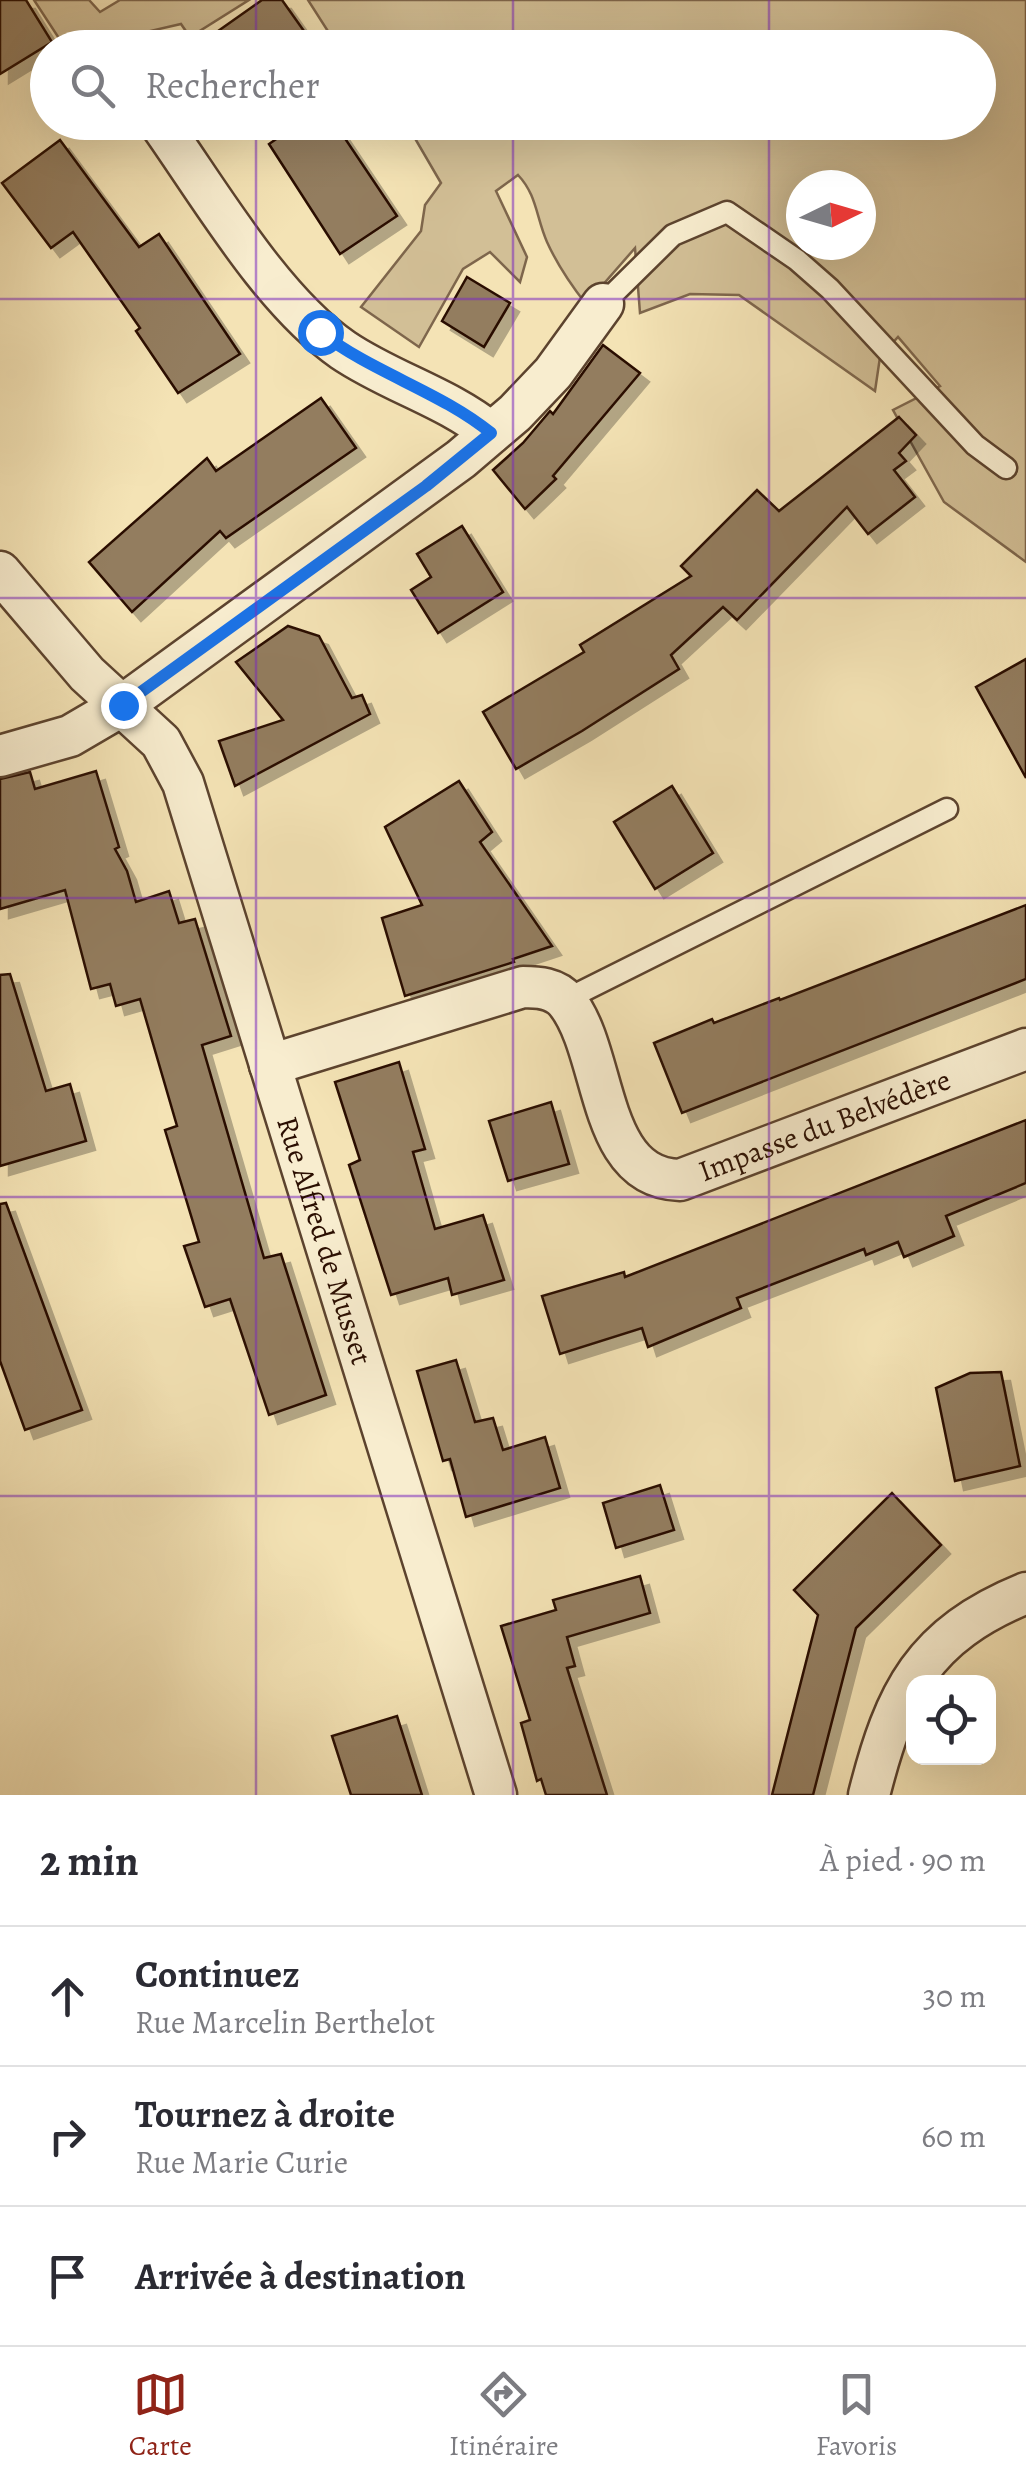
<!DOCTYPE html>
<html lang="fr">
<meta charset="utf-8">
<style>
body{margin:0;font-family:Alegreya,serif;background:#f2f2f3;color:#2b2b33}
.controls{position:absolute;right:30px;bottom:30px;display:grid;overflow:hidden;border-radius:20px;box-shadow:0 10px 40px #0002}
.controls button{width:90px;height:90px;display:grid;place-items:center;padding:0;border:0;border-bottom:2px solid #e1e1e2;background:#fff;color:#2b2b33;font:50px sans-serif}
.compass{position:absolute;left:786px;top:170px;width:90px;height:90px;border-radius:50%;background:#fff;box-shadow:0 10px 40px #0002;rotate:85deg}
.stop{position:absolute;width:30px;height:30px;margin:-22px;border:8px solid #1a73e8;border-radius:50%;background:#fff}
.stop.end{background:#1a73e8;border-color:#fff;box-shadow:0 2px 10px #0008}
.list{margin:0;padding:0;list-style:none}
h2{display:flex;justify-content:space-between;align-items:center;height:130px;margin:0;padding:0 40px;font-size:42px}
h2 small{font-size:32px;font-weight:400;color:#7c7c81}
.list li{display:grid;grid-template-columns:65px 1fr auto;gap:30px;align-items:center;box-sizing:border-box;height:140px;padding:0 40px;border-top:2px solid #e1e1e2}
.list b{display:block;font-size:38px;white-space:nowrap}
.list p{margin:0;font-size:32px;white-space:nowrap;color:#7c7c81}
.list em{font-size:32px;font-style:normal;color:#7c7c81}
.icon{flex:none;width:55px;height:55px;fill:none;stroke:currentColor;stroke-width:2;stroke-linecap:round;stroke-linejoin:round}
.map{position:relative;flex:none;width:1026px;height:1795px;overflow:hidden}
.search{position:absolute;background:#fff;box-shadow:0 10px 40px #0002;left:30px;right:30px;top:30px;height:110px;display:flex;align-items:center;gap:25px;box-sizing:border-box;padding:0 35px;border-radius:55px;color:#7c7c81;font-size:38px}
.sheet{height:550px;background:#fff}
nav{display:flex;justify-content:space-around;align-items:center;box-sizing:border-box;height:140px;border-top:2px solid #e1e1e2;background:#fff;font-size:28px;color:#7c7c81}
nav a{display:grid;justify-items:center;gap:5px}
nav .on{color:#8f2418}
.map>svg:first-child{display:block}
.green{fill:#d2bf96;stroke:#7e664c;stroke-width:2.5;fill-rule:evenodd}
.building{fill:#937d5f;stroke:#2a0e01;stroke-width:2.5;filter:url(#shadow)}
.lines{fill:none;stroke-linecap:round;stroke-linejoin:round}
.service-casing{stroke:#5c432e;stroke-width:25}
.minor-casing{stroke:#5c432e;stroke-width:45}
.service{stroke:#f8edcf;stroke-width:20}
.minor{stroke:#f8edcf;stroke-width:40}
.route{stroke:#1a73e8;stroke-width:12}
.grid{fill:none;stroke:#7b2cbf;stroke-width:2.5;stroke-opacity:0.55}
.labels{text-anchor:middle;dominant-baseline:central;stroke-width:9;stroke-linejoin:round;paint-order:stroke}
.street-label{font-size:30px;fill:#2a0e01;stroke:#f8edcf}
</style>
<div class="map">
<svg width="1026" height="1795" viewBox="0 0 1026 1795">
<defs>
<filter id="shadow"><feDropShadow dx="9" dy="9" stdDeviation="0" flood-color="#0004"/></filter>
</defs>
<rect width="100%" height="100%" fill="#f4e3b5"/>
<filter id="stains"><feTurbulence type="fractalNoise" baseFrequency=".002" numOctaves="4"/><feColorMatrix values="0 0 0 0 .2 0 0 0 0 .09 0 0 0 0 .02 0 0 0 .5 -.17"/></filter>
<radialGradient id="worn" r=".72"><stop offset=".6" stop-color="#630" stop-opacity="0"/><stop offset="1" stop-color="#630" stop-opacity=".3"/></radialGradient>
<g class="green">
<path d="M 34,0 L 89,0 L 100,12 L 120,0 L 249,0 L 190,37 L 181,24 L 150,31 L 138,47 L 70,48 L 64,46 Z"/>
<path d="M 308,0 L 1026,0 L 1026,562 L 944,502 L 893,410 L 940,386 L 898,337 L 880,357 L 875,391 L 739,295 L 690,294 L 640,313 L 635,248 L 586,304 C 571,285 557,264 547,242 C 536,217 537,195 518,175 L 496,191 L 527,257 L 520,282 L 490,252 L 463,269 L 419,347 L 361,307 L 421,231 L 425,205 L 441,183 L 406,123 L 978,122 L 978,48 L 338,47 ZM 801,185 L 861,185 L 861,245 L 801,245 Z"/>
</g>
<g class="building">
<path d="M 0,0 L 26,0 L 52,42 L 0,74 Z"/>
<path d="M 262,0 L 282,0 L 316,48 L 194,48 Z"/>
<path d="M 301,122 L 334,122 L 397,216 L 340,254 L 269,144 Z"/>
<path d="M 60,140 L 139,247 L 159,234 L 240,354 L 178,393 L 136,331 L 140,328 L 73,232 L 51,248 L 2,183 Z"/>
<path d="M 467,277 L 510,303 L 484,347 L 442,321 Z"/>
<path d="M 603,345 L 640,373 L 553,476 L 556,479 L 525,509 L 493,470 L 523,443 L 550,411 L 553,414 Z"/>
<path d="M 321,398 L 356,448 L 226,538 L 220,531 L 132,612 L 89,562 L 207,458 L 216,471 Z"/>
<path d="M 899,417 L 916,435 L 899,453 L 906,461 L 894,470 L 915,497 L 868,534 L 847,507 L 737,620 L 723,607 L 671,655 L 679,669 L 582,731 L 516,769 L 483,712 L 584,652 L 580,645 L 691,576 L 681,566 L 757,490 L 779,511 Z"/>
<path d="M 462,526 L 503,592 L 438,633 L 411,590 L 431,577 L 417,554 Z"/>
<path d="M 288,626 L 319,636 L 352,698 L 362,695 L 370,714 L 235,786 L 219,741 L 283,720 L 236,662 Z"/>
<path d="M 1026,659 L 1026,778 L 976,687 Z"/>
<path d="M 96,771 L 119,847 L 115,849 L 127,871 L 136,902 L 169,891 L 179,923 L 195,919 L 231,1036 L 202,1045 L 264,1258 L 281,1254 L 326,1395 L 269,1415 L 230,1299 L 205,1307 L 184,1246 L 199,1242 L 165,1130 L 177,1126 L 140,999 L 116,1006 L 110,984 L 91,989 L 65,890 L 0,909 L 0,779 L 30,772 L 35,789 Z"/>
<path d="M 459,781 L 492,832 L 480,842 L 552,946 L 513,959 L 514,962 L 405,996 L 382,918 L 422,905 L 385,827 Z"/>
<path d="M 672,786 L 713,853 L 655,889 L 614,822 Z"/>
<path d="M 1026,905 L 1026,979 L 682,1113 L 654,1043 L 712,1019 L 714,1023 L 779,998 L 780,1000 Z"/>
<path d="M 10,974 L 46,1091 L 70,1084 L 86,1141 L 0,1166 L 0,975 Z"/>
<path d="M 399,1062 L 425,1149 L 413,1152 L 435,1229 L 483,1215 L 504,1280 L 452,1295 L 448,1278 L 391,1295 L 349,1165 L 360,1160 L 335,1082 Z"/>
<path d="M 551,1102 L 569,1164 L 508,1181 L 489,1121 Z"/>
<path d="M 1026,1120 L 1026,1183 L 946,1216 L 954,1236 L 904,1257 L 898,1242 L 866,1255 L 864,1249 L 737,1298 L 741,1308 L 648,1347 L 642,1328 L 560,1354 L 542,1296 L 624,1272 L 625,1277 Z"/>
<path d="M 6,1203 L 82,1410 L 25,1430 L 0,1361 L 0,1204 Z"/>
<path d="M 456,1360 L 475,1422 L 493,1418 L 503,1450 L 545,1437 L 560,1488 L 466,1517 L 450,1459 L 443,1461 L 417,1371 Z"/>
<path d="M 1001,1372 L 1020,1466 L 955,1481 L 936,1388 L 970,1373 Z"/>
<path d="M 660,1485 L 674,1530 L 616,1548 L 603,1503 Z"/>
<path d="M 892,1493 L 941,1545 L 856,1628 L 813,1795 L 772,1795 L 818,1615 L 794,1590 Z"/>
<path d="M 640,1576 L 650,1613 L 567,1637 L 575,1666 L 567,1668 L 607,1795 L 546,1795 L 541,1779 L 537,1781 L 521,1723 L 530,1720 L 501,1626 L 556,1610 L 553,1600 Z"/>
<path d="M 397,1716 L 422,1795 L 351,1795 L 332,1736 Z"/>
</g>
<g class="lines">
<defs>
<g id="service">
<path d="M 603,304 L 673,235 L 727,212 L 797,260 L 830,289 L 975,445 L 1006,468"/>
<path d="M 565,1000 L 947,809"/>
</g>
<g id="minor">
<path d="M 159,122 C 210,194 271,300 343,350 C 390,382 447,397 491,433"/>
<path id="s1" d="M 0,572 L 87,674 L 161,742 L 183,783 L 496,1795"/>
<path d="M 0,756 L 70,736 L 123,705 L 461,459 L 515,413 L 553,373 L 603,304"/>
<path id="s2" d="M 270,1065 L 523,987 C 538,987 555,988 566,1001 C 608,1052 595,1178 680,1180 L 1026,1049"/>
<path d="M 869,1795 C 895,1692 923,1635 1026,1593"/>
</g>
</defs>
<use href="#service" class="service-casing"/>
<use href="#minor" class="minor-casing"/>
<use href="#service" class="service"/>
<use href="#minor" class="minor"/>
</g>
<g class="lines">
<path class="route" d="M 123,705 L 426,486 L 491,433 C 439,391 373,373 320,332"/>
</g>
<path class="grid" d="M 256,0 L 256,48M 513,0 L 513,48M 769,0 L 769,48M 256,122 L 256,1795M 513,122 L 513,1795M 769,122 L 769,1795M 0,299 L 1026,299M 0,598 L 1026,598M 0,898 L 1026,898M 0,1197 L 1026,1197M 0,1496 L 1026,1496"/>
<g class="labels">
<g class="street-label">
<text stroke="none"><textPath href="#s2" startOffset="692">Impasse du Belvédère</textPath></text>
<text stroke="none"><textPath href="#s1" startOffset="760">Rue Alfred de Musset</textPath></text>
</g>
</g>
<rect width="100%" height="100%" filter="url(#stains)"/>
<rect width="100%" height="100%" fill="url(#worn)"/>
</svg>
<div class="controls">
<button><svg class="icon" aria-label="locate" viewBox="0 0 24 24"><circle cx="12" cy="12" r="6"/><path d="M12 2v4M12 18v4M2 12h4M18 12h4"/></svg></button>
</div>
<svg class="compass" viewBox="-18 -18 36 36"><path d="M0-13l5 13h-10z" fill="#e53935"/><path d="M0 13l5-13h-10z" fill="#7c7c81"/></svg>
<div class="stop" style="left:320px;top:332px"></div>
<div class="stop end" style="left:123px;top:705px"></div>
<div class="search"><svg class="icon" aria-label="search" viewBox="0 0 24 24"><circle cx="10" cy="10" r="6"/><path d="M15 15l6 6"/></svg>Rechercher</div>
</div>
<section class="sheet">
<h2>2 min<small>À pied · 90 m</small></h2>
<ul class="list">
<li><svg class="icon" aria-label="ahead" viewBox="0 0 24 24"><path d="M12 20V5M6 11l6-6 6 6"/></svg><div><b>Continuez</b><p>Rue Marcelin Berthelot</p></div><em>30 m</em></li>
<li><svg class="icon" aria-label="right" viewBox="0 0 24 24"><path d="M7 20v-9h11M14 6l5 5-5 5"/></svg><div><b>Tournez à droite</b><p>Rue Marie Curie</p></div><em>60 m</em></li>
<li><svg class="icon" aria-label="arrive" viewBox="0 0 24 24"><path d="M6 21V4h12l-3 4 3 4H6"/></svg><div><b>Arrivée à destination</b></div></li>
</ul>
</section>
<nav>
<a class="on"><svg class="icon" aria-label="map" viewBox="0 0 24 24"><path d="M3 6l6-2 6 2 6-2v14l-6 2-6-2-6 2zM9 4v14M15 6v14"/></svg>Carte</a>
<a><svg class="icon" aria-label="directions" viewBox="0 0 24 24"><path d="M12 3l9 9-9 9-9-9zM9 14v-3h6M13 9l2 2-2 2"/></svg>Itinéraire</a>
<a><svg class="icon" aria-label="saved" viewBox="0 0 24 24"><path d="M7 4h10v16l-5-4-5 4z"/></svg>Favoris</a>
</nav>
